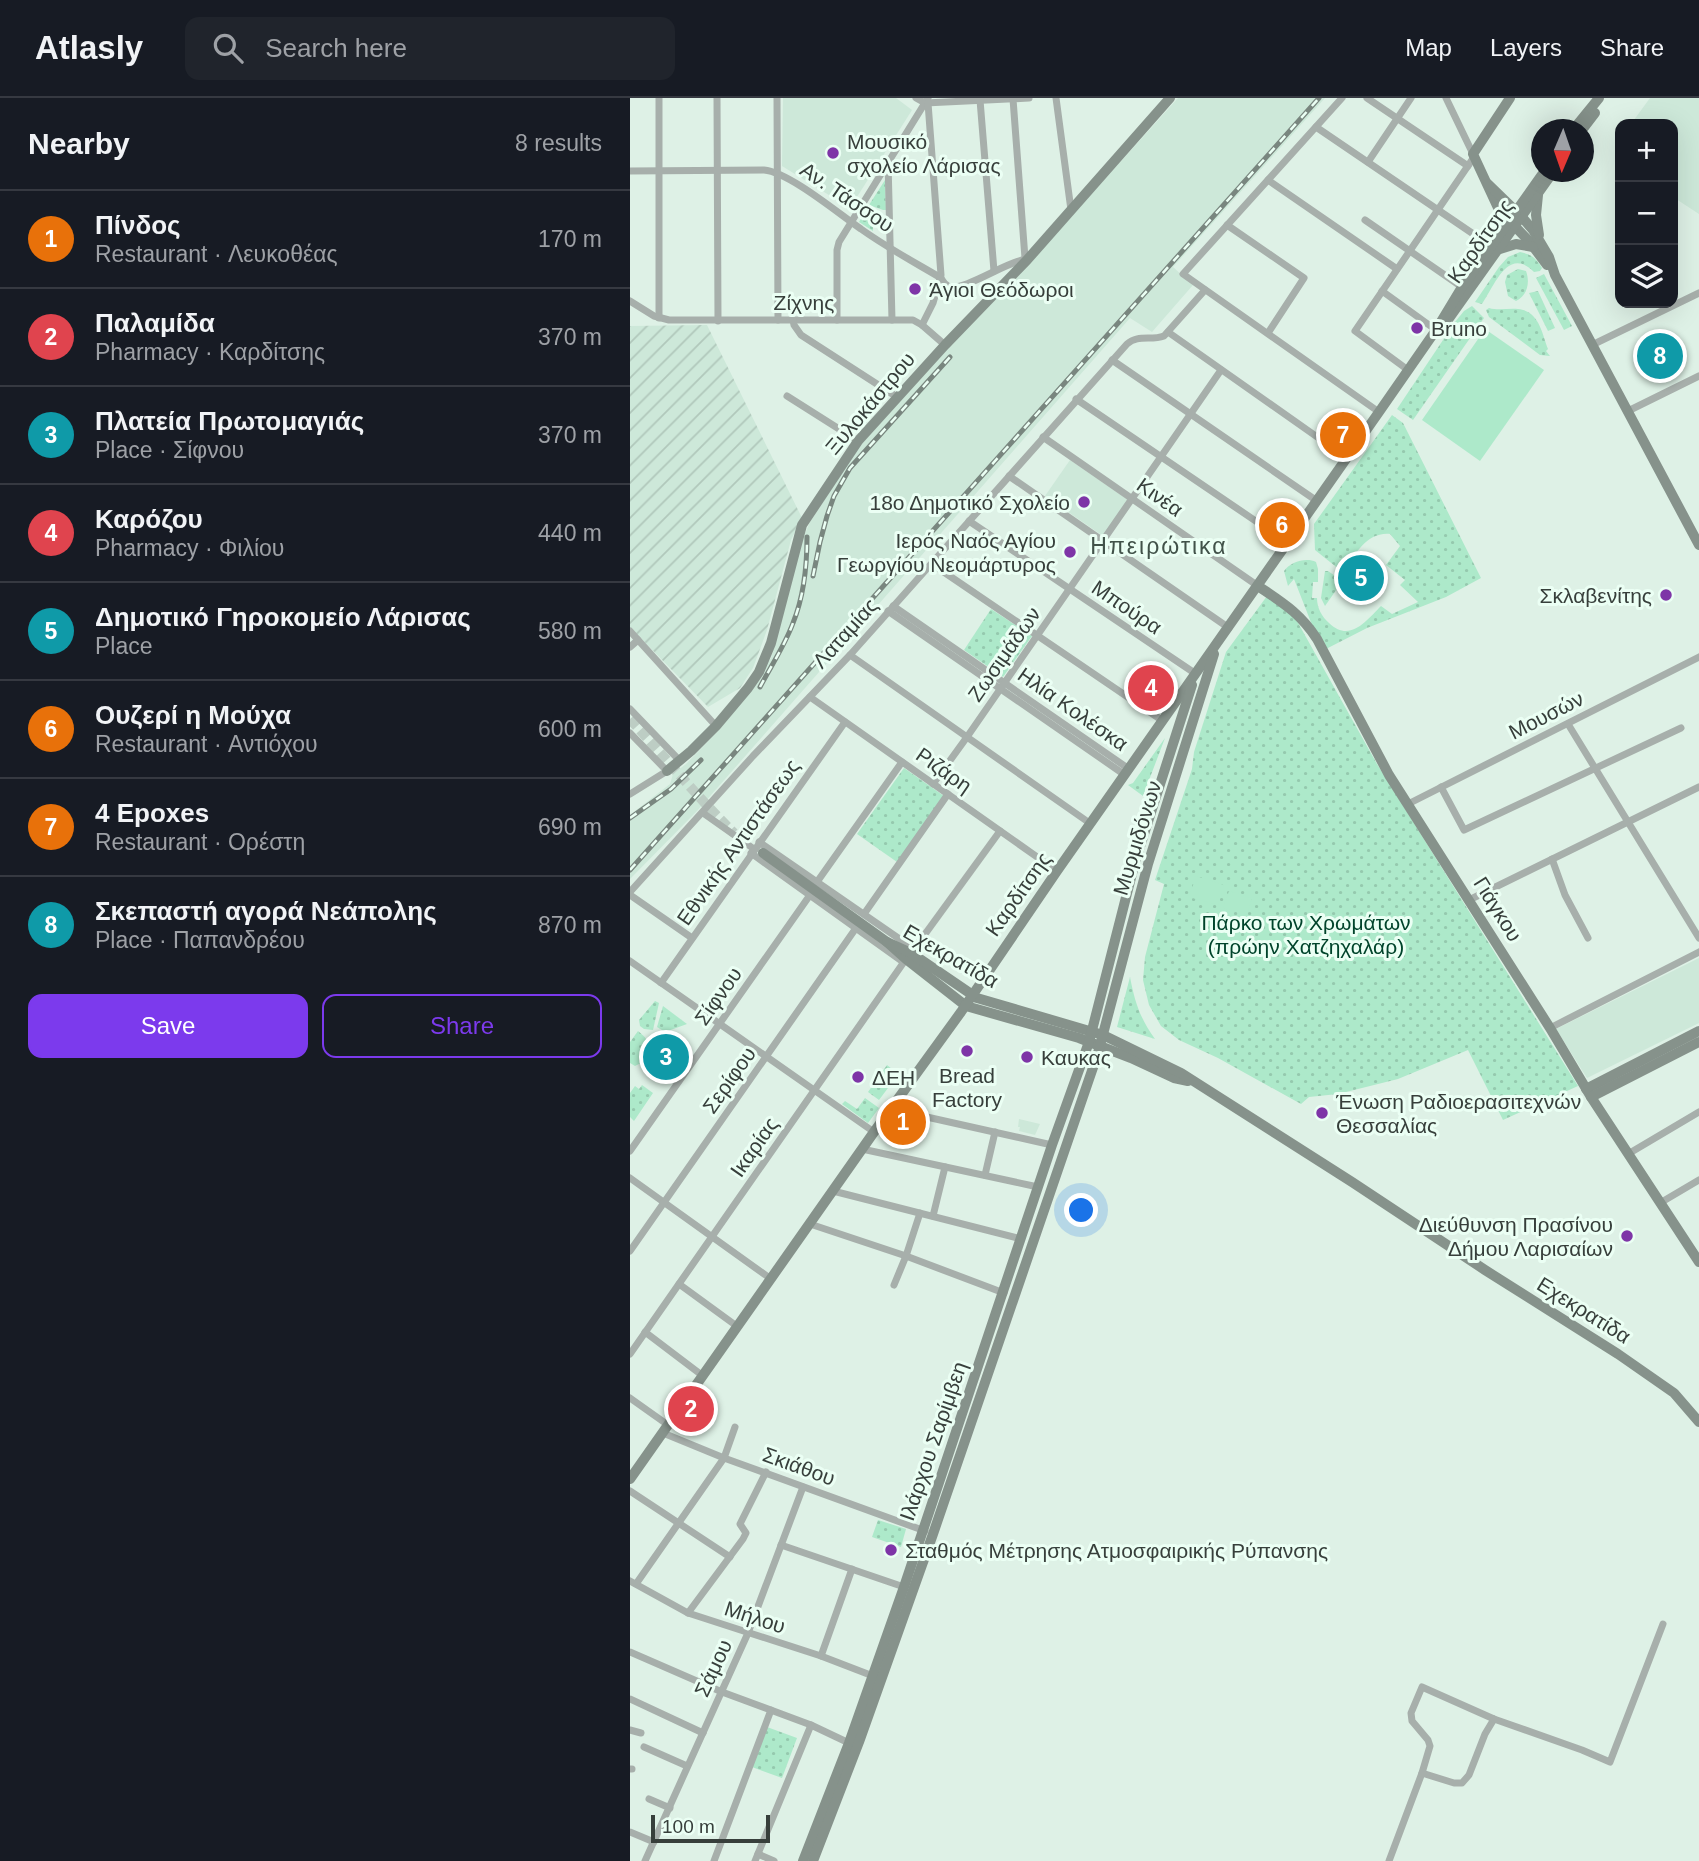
<!DOCTYPE html>
<meta charset="utf-8">
<style>
body{margin:0;font-family:Helvetica,sans-serif;background:#20242c;color:#f1f3f6}
.controls{position:absolute;right:21px;top:21px;display:grid;overflow:hidden;border-radius:14px;box-shadow:0 7px 28px #0002}
.controls button{width:63px;height:63px;display:grid;place-items:center;padding:0;border:0;border-bottom:2px solid #363941;background:#171b24;color:#f1f3f6;font:35px sans-serif}
.compass{position:absolute;left:901px;top:21px;width:63px;height:63px;border-radius:50%;background:#171b24;box-shadow:0 7px 28px #0002;rotate:182deg}
.scale{position:absolute;left:21px;bottom:18px;width:119px;box-sizing:border-box;padding-left:7px;border:4px solid #373f3b;border-top:0;font-size:19px;line-height:24px;white-space:nowrap;color:#373f3b;-webkit-text-stroke:5px #ebfff4;paint-order:stroke}
.you{position:absolute;left:452px;top:1113px;width:24px;height:24px;margin:-18px;border:5px solid #fff;border-radius:50%;background:#1a73e8;box-shadow:0 0 0 10px #1a73e833}
.badge{display:grid;place-items:center;width:46px;height:46px;border-radius:50%;background:#7c3aed;color:#fff;font-size:23px;font-weight:700}
.pin{position:absolute;translate:-50% -50%;border:4px solid #fff;box-shadow:0 2px 7px #0006}
.list{margin:0;padding:0;list-style:none}
h2{display:flex;justify-content:space-between;align-items:center;height:91px;margin:0;padding:0 28px;font-size:30px}
h2 small{font-size:23px;font-weight:400;color:#9ea1a6}
.list li{display:grid;grid-template-columns:46px 1fr auto;gap:21px;align-items:center;box-sizing:border-box;height:98px;padding:0 28px;border-top:2px solid #363941}
.list b{display:block;font-size:26px;white-space:nowrap}
.list p{margin:0;font-size:23px;white-space:nowrap;color:#9ea1a6}
.list em{font-size:23px;font-style:normal;color:#9ea1a6}
.actions{display:flex;gap:14px;padding:21px 28px}
.actions a{flex:1;padding:16px 0;border:2px solid #7c3aed;border-radius:14px;text-align:center;font-size:24px;color:#7c3aed}
.actions .main{background:#7c3aed;color:#fff}
.icon{flex:none;width:38px;height:38px;fill:none;stroke:currentColor;stroke-width:2;stroke-linecap:round;stroke-linejoin:round}
.map{position:relative;flex:none;width:1069px;height:1763px;overflow:hidden}
header{display:flex;align-items:center;gap:42px;box-sizing:border-box;height:98px;padding:0 35px;background:#171b24;border-bottom:2px solid #363941}
header strong{font-size:33px}
nav{display:flex;gap:38px;margin-inline-start:auto;font-size:24px}
.search{width:490px;height:63px;background:#20242c;display:flex;align-items:center;gap:18px;box-sizing:border-box;padding:0 24px;border-radius:14px;color:#9ea1a6;font-size:26px}
main{display:flex}
aside{flex:1;background:#171b24}
.map>svg:first-child{display:block}
.built{fill:#cde8d9}
.industrial{fill:url(#industrial-furrows)}
.grass{fill:url(#grass-dots)}
.garden{fill:#ade9ca}
.lines{fill:none;stroke-linecap:round;stroke-linejoin:round}
.secondary-tunnel{stroke:#bdcdc4;stroke-width:10;stroke-dasharray:10 5;stroke-linecap:butt}
.street{stroke:#a7afab;stroke-width:7}
.secondary{stroke:#86928b;stroke-width:10}
.rail-casing{stroke:#79867f;stroke-width:5}
.rail{stroke:#ebfff4;stroke-width:2.5;stroke-dasharray:8;stroke-linecap:butt}
.poi-dot{fill:#7e35a7;stroke:#ebfff4;stroke-width:2.5}
.labels{text-anchor:middle;dominant-baseline:central;stroke-width:6;stroke-linejoin:round;paint-order:stroke}
.poi-label{font-size:21px;fill:#373f3b;stroke:#ebfff4;text-anchor:start}
.street-label{font-size:21px;fill:#373f3b;stroke:#ebfff4}
.park-label{font-size:21px;fill:#00442b;stroke:#ebfff4}
.neighbourhood-label{font-size:23px;letter-spacing:2px;fill:#415249;stroke:#ebfff4}
</style>
<header>
<strong>Atlasly</strong>
<div class="search"><svg class="icon" aria-label="search" viewBox="0 0 24 24"><circle cx="10" cy="10" r="6"/><path d="M15 15l6 6"/></svg>Search here</div>
<nav><a>Map</a><a>Layers</a><a>Share</a></nav>
</header>
<main>
<aside>
<h2>Nearby<small>8 results</small></h2>
<ul class="list">
<li><span class="badge" style="background:#e8710a">1</span><div><b>Πίνδος</b><p>Restaurant · Λευκοθέας</p></div><em>170 m</em></li>
<li><span class="badge" style="background:#e0444e">2</span><div><b>Παλαμίδα</b><p>Pharmacy · Καρδίτσης</p></div><em>370 m</em></li>
<li><span class="badge" style="background:#0f9aa8">3</span><div><b>Πλατεία Πρωτομαγιάς</b><p>Place · Σίφνου</p></div><em>370 m</em></li>
<li><span class="badge" style="background:#e0444e">4</span><div><b>Καρόζου</b><p>Pharmacy · Φιλίου</p></div><em>440 m</em></li>
<li><span class="badge" style="background:#0f9aa8">5</span><div><b>Δημοτικό Γηροκομείο Λάρισας</b><p>Place</p></div><em>580 m</em></li>
<li><span class="badge" style="background:#e8710a">6</span><div><b>Ουζερί η Μούχα</b><p>Restaurant · Αντιόχου</p></div><em>600 m</em></li>
<li><span class="badge" style="background:#e8710a">7</span><div><b>4 Epoxes</b><p>Restaurant · Ορέστη</p></div><em>690 m</em></li>
<li><span class="badge" style="background:#0f9aa8">8</span><div><b>Σκεπαστή αγορά Νεάπολης</b><p>Place · Παπανδρέου</p></div><em>870 m</em></li>
</ul>
<div class="actions"><a class="main">Save</a><a>Share</a></div>
</aside>
<div class="map">
<svg width="1069" height="1763" viewBox="0 0 1069 1763">
<defs>
<pattern id="industrial-furrows" width="10" height="10" patternUnits="userSpaceOnUse" patternTransform="scale(1.75)"><rect width="10" height="10" fill="#cde8d9"/><path d="M-1 1l2-2M0 10L10 0M9 11l2-2" fill="none" stroke="#b1c8bb"/></pattern>
<pattern id="grass-dots" width="8" height="8" patternUnits="userSpaceOnUse" patternTransform="scale(1.75)"><rect width="8" height="8" fill="#ade9ca"/><path d="M2 2h.1M6 6h.1" fill="none" stroke="#95c9ae" stroke-width="1.8" stroke-linecap="round"/></pattern>
</defs>
<rect width="100%" height="100%" fill="#def1e6"/>
<g class="built">
<path d="M 153,0 L 266,0 L 282,12 L 220,110 L 152,68 Z"/>
<path d="M 548,0 L 695,0 L 543,169 L 563,187 L 522,234 L 500,220 L 67,713 L 0,781 L 0,717 L 40,686 L 43,676 L 56,666 L 90,631 L 123,590 L 141,560 L 173,440 L 180,424 L 229,349 L 316,251 L 384,182 Z"/>
<path d="M 1020,0 L 1069,0 L 1069,116 L 1043,99 L 1043,26 L 1001,26 Z"/>
<path d="M 440,362 L 498,402 L 473,438 L 415,398 Z"/>
<path d="M 1069,860 L 1069,925 L 957,980 L 926,931 Z"/>
<path d="M 389,1021 L 410,1026 L 405,1037 L 389,1033 L 390,1029 L 388,1029 Z"/>
</g>
<path class="industrial" d="M 77,227 L 172,420 L 161,442 L 137,532 L 123,570 L 110,590 L 78,609 L 0,529 L 0,228 Z"/>
<g class="grass">
<path d="M 255,82 L 256,112 L 253,112 L 239,107 Z"/>
<path d="M 237,111 L 243,118 L 243,133 L 229,124 Z"/>
<path d="M 890,154 C 901,156 906,160 912,170 L 910,173 L 904,174 C 878,148 865,187 852,206 L 845,204 L 869,169 L 878,159 Z"/>
<path d="M 888,171 L 896,173 C 900,184 898,197 886,203 L 878,198 L 875,184 L 877,177 Z"/>
<path d="M 914,176 L 942,228 L 934,232 L 906,180 Z"/>
<path d="M 908,193 L 925,230 L 918,233 L 899,195 Z"/>
<path d="M 842,208 L 854,220 L 783,322 L 767,311 L 825,224 L 834,213 Z"/>
<path d="M 859,210 C 869,213 878,210 888,211 C 909,213 912,235 918,251 L 916,253 L 920,258 L 910,257 L 859,219 L 856,212 Z"/>
<path d="M 762,317 L 773,325 L 851,480 L 816,499 L 737,530 L 696,551 L 684,532 L 664,481 L 658,488 L 654,473 C 660,464 676,459 686,464 L 688,471 L 688,484 L 683,484 L 682,500 L 687,500 C 687,510 692,519 699,525 C 720,545 736,523 751,508 L 762,516 L 788,504 L 770,487 L 775,482 L 756,467 L 770,448 L 760,436 C 737,434 727,455 714,471 L 710,472 L 685,452 L 684,426 Z"/>
<path d="M 695,473 L 698,473 L 708,480 L 709,488 L 695,508 L 691,500 Z"/>
<path d="M 637,498 L 657,511 L 667,523 L 747,666 L 948,988 L 873,1022 L 838,952 L 768,981 L 708,996 L 679,999 L 671,1006 L 588,960 L 549,942 L 531,928 L 519,907 L 513,882 L 515,859 L 534,786 L 525,782 L 562,671 L 564,654 L 596,554 Z"/>
<path d="M 361,511 L 402,538 L 373,579 L 334,552 Z"/>
<path d="M 535,640 L 513,698 L 498,687 L 503,685 Z"/>
<path d="M 274,670 L 314,698 L 267,764 L 227,736 Z"/>
<path d="M 500,879 C 505,905 510,920 525,941 L 487,929 Z"/>
<path d="M 25,903 L 29,905 L 23,932 L 14,931 L 10,928 L 9,922 Z"/>
<path d="M 33,908 L 57,926 L 35,934 L 27,929 Z"/>
<path d="M 8,933 C 23,945 20,950 11,965 L 5,968 L 0,965 L 0,944 Z"/>
<path d="M 257,967 L 272,979 L 268,985 L 261,986 L 249,1002 L 238,994 Z"/>
<path d="M 12,987 L 23,995 L 4,1023 L 0,1019 L 0,995 L 5,988 L 9,991 Z"/>
<path d="M 235,1000 L 249,1010 L 238,1025 L 212,1006 L 215,1003 L 227,1011 Z"/>
<path d="M 248,1422 L 276,1431 L 271,1449 L 242,1439 Z"/>
<path d="M 137,1629 L 167,1640 L 152,1680 L 122,1669 Z"/>
</g>
<g class="garden">
<path d="M 855,231 L 914,272 L 850,363 L 792,322 Z"/>
<path d="M 566,778 L 594,787 L 588,807 L 559,799 Z"/>
<path d="M 599,793 L 622,800 L 617,817 L 593,810 Z"/>
</g>
<g class="lines">
<path class="secondary-tunnel" d="M 0,621 C 35,659 67,699 104,735"/>
<g class="street">
<path d="M 87,0 L 88,223"/>
<path d="M 147,0 L 148,222"/>
<path d="M 286,0 L 295,5 L 399,0"/>
<path d="M 426,0 L 441,112"/>
<path d="M 712,0 L 553,176 L 749,314"/>
<path d="M 737,0 L 838,68"/>
<path d="M 816,0 L 843,56"/>
<path d="M 383,1 L 395,160"/>
<path d="M 350,2 L 364,173"/>
<path d="M 686,29 L 861,148"/>
<path d="M 258,64 L 262,222"/>
<path d="M 738,64 L 781,0"/>
<path d="M 0,73 L 134,72 C 159,74 209,116 231,131 C 256,149 284,164 311,180 C 313,183 314,186 318,188 C 335,194 376,163 397,161"/>
<path d="M 638,82 L 767,171"/>
<path d="M 735,122 L 832,189"/>
<path d="M 597,127 L 674,180 L 638,235"/>
<path d="M 752,193 L 806,232"/>
<path d="M 0,203 L 24,218 L 39,222 L 283,222 L 292,227 L 315,247"/>
<path d="M 29,220 L 29,0"/>
<path d="M 163,222 L 164,227 L 171,237 L 267,299"/>
<path d="M 207,222 L 207,152 L 209,144 L 298,0"/>
<path d="M 292,227 L 303,205 L 311,177 L 298,5"/>
<path d="M 538,234 L 717,360"/>
<path d="M 962,247 L 1069,195"/>
<path d="M 482,262 L 687,403"/>
<path d="M 778,272 L 725,233 L 844,59"/>
<path d="M 157,298 L 228,343"/>
<path d="M 446,301 L 658,445"/>
<path d="M 998,313 L 1069,278"/>
<path d="M 413,339 L 628,488"/>
<path d="M 379,378 L 599,530"/>
<path d="M 339,423 L 566,576"/>
<path d="M 302,466 L 533,623"/>
<path d="M 263,508 L 499,671"/>
<path d="M 258,513 L 495,677"/>
<path d="M 0,533 L 86,628"/>
<path d="M 0,549 L 8,542"/>
<path d="M 220,557 L 461,726"/>
<path d="M 180,599 L 427,773"/>
<path d="M 0,611 L 50,663"/>
<path d="M 938,626 L 1069,840"/>
<path d="M 0,635 L 37,673 L 0,696"/>
<path d="M 303,686 L 337,639 L 591,272"/>
<path d="M 811,689 L 834,732 L 1051,630"/>
<path d="M 778,706 L 1069,559"/>
<path d="M 73,715 L 124,751"/>
<path d="M 129,744 L 284,851"/>
<path d="M 121,755 L 273,864"/>
<path d="M 922,761 L 935,797 L 958,840"/>
<path d="M 187,784 L 272,664"/>
<path d="M 0,794 L 123,658 L 220,557 L 497,246 C 508,236 521,243 534,238 L 575,192"/>
<path d="M 0,797 L 62,840"/>
<path d="M 839,802 L 1069,689"/>
<path d="M 234,816 L 318,696"/>
<path d="M 282,854 L 370,733"/>
<path d="M 0,863 L 244,1034"/>
<path d="M 31,885 L 215,624"/>
<path d="M 920,930 L 1069,854"/>
<path d="M 261,1011 L 422,1047"/>
<path d="M 232,1051 L 408,1089"/>
<path d="M 0,1053 L 180,797"/>
<path d="M 998,1056 L 1069,1014"/>
<path d="M 355,1077 L 365,1034"/>
<path d="M 0,1080 L 141,1181"/>
<path d="M 203,1093 L 391,1141"/>
<path d="M 1030,1105 L 1069,1082"/>
<path d="M 303,1118 L 315,1069"/>
<path d="M 180,1126 L 276,1158 L 374,1195"/>
<path d="M 0,1153 L 226,830"/>
<path d="M 49,1186 L 108,1229"/>
<path d="M 264,1187 L 276,1158 L 290,1115"/>
<path d="M 15,1234 L 73,1278"/>
<path d="M 0,1256 L 276,861"/>
<path d="M 0,1300 L 38,1327"/>
<path d="M 33,1335 L 94,1360 L 295,1433"/>
<path d="M 0,1393 L 100,1459"/>
<path d="M 151,1447 L 274,1489"/>
<path d="M 0,1483 L 58,1515 L 191,1558 L 243,1578"/>
<path d="M 6,1486 L 94,1360 L 105,1329"/>
<path d="M 58,1515 L 113,1441 L 116,1435 L 110,1426 L 136,1374"/>
<path d="M 0,1554 L 92,1594 L 181,1627 L 219,1645"/>
<path d="M 191,1558 L 222,1471"/>
<path d="M 0,1601 L 73,1635"/>
<path d="M 0,1632 L 11,1635"/>
<path d="M 14,1649 L 57,1668"/>
<path d="M 0,1671 L 2,1671"/>
<path d="M 792,1675 L 824,1685 L 832,1685 L 839,1677 L 855,1636 L 864,1621"/>
<path d="M 19,1701 L 40,1710"/>
<path d="M 0,1734 L 24,1744"/>
<path d="M 128,1756 L 144,1763"/>
<path d="M 15,1763 L 118,1535 L 173,1389"/>
<path d="M 84,1763 L 141,1612"/>
<path d="M 125,1763 L 181,1627"/>
<path d="M 759,1763 L 792,1675 L 800,1648 L 798,1642 L 782,1623 L 781,1615 L 792,1589 L 864,1621 L 952,1652 L 980,1664 L 1033,1526"/>
</g>
<g class="secondary">
<path d="M 880,0 L 843,56 L 869,112 L 899,143 L 917,167"/>
<path d="M 943,32 L 969,0"/>
<path d="M 952,32 L 965,15"/>
<path d="M 858,86 L 891,118 L 903,132 L 919,159 L 925,177 L 1069,447"/>
<path d="M 908,97 L 906,117 L 909,137"/>
<path d="M 870,151 L 886,146 L 903,149"/>
<path d="M 817,223 L 923,74"/>
<path d="M 628,488 C 653,505 670,515 687,541 L 759,677 L 920,930 L 961,999 L 1069,1164"/>
<path d="M 37,673 L 61,653 L 86,628 L 118,590 L 129,574 L 141,545 L 172,427 L 228,343 L 315,247 L 397,162 L 540,0"/>
<path d="M 133,755 L 257,844 L 276,861 L 336,908 L 449,940 L 501,960 L 544,980 L 558,983"/>
<path d="M 257,844 L 281,855 L 347,900 L 473,937 L 551,975 L 722,1084 L 855,1172 L 988,1256 L 1044,1295 L 1069,1324"/>
<path d="M 956,991 L 1069,933"/>
<path d="M 961,999 L 1069,944"/>
<path d="M 0,1381 L 244,1034 L 331,914 L 427,773 L 749,314 L 806,232 L 832,189 L 914,74"/>
<path d="M 173,1763 L 219,1645 L 274,1489 L 422,1047 L 459,944 L 505,764 L 562,587"/>
<path d="M 183,1763 L 229,1644 L 303,1436 L 468,955 L 518,766 L 584,556"/>
</g>
<defs>
<g id="rail">
<path d="M 183,478 L 190,444 L 197,418 L 204,398 L 220,370 L 320,259"/>
<path d="M 130,589 C 141,568 155,547 163,525 C 174,498 177,468 177,439"/>
<path d="M 0,720 L 41,691 L 71,662"/>
<path d="M 0,772 L 689,0"/>
</g>
</defs>
<use href="#rail" class="rail-casing"/>
<use href="#rail" class="rail"/>
</g>
<g class="poi-dot">
<circle cx="203" cy="55" r="7"/>
<circle cx="285" cy="191" r="7"/>
<circle cx="787" cy="230" r="7"/>
<circle cx="454" cy="404" r="7"/>
<circle cx="440" cy="454" r="7"/>
<circle cx="1036" cy="497" r="7"/>
<circle cx="337" cy="953" r="7"/>
<circle cx="397" cy="959" r="7"/>
<circle cx="228" cy="979" r="7"/>
<circle cx="692" cy="1015" r="7"/>
<circle cx="997" cy="1138" r="7"/>
<circle cx="261" cy="1452" r="7"/>
</g>
<g class="labels">
<g class="poi-label">
<text x="217" y="43">Μουσικό<tspan x="217" dy="24">σχολείο Λάρισας</tspan></text>
<text x="299" y="191">Άγιοι Θεόδωροι</text>
<text x="801" y="230">Bruno</text>
<text x="440" y="404" text-anchor="end">18ο Δημοτικό Σχολείο</text>
<text x="426" y="442" text-anchor="end">Ιερός Ναός Αγίου<tspan x="426" dy="24">Γεωργίου Νεομάρτυρος</tspan></text>
<text x="1022" y="497" text-anchor="end">Σκλαβενίτης</text>
<text x="411" y="959">Καυκας</text>
<text x="337" y="977" text-anchor="middle">Bread<tspan x="337" dy="24">Factory</tspan></text>
<text x="242" y="979">ΔΕΗ</text>
<text x="706" y="1003">Ένωση Ραδιοερασιτεχνών<tspan x="706" dy="24">Θεσσαλίας</tspan></text>
<text x="983" y="1126" text-anchor="end">Διεύθυνση Πρασίνου<tspan x="983" dy="24">Δήμου Λαρισαίων</tspan></text>
<text x="275" y="1452">Σταθμός Μέτρησης Ατμοσφαιρικής Ρύπανσης</text>
</g>
<g class="street-label">
<text transform="translate(217 99) rotate(34)">Αν. Τάσσου</text>
<text transform="translate(850 143) rotate(-55)">Καρδίτσης</text>
<text x="174" y="204">Ζίχνης</text>
<text transform="translate(240 305) rotate(-50)">Ξυλοκάστρου</text>
<text transform="translate(530 399) rotate(35)">Κινέα</text>
<text transform="translate(497 509) rotate(34)">Μπούρα</text>
<text transform="translate(215 535) rotate(-48)">Λαταμίας</text>
<text transform="translate(374 556) rotate(-55)">Ζωσιμάδων</text>
<text transform="translate(443 611) rotate(35)">Ηλία Κολέσκα</text>
<text transform="translate(916 617) rotate(-27)">Μουσών</text>
<text transform="translate(314 672) rotate(35)">Ριζάρη</text>
<text transform="translate(507 740) rotate(-73)">Μυρμιδόνων</text>
<text transform="translate(108 744) rotate(-55)">Εθνικής Αντιστάσεως</text>
<text transform="translate(388 796) rotate(-55)">Καρδίτσης</text>
<text transform="translate(868 811) rotate(58)">Γιάγκου</text>
<text transform="translate(321 858) rotate(30)">Εχεκρατίδα</text>
<text transform="translate(88 898) rotate(-55)">Σίφνου</text>
<text transform="translate(99 982) rotate(-55)">Σερίφου</text>
<text transform="translate(124 1049) rotate(-55)">Ικαρίας</text>
<text transform="translate(954 1212) rotate(32)">Εχεκρατίδα</text>
<text transform="translate(303 1343) rotate(-71)">Ιλάρχου Σαρίμβεη</text>
<text transform="translate(169 1368) rotate(20)">Σκιάθου</text>
<text transform="translate(125 1519) rotate(18)">Μήλου</text>
<text transform="translate(83 1570) rotate(-65)">Σάμου</text>
</g>
<g class="park-label">
<text x="676" y="824">Πάρκο των Χρωμάτων<tspan x="676" dy="24">(πρώην Χατζηχαλάρ)</tspan></text>
</g>
<g class="neighbourhood-label">
<text x="529" y="448">Ηπειρώτικα</text>
</g>
</g>
</svg>
<div class="controls">
<button>+</button>
<button>−</button>
<button><svg class="icon" aria-label="layers" viewBox="0 0 24 24"><path d="M12 4l9 5-9 5-9-5zM3 14l9 5 9-5"/></svg></button>
</div>
<svg class="compass" viewBox="-18 -18 36 36"><path d="M0-13l5 13h-10z" fill="#e53935"/><path d="M0 13l5-13h-10z" fill="#9ea1a6"/></svg>
<div class="scale">100 m</div>
<div class="you"></div>
<div class="pin badge" style="left:273px;top:1024px;background:#e8710a">1</div>
<div class="pin badge" style="left:61px;top:1311px;background:#e0444e">2</div>
<div class="pin badge" style="left:36px;top:959px;background:#0f9aa8">3</div>
<div class="pin badge" style="left:521px;top:590px;background:#e0444e">4</div>
<div class="pin badge" style="left:731px;top:480px;background:#0f9aa8">5</div>
<div class="pin badge" style="left:652px;top:427px;background:#e8710a">6</div>
<div class="pin badge" style="left:713px;top:337px;background:#e8710a">7</div>
<div class="pin badge" style="left:1030px;top:258px;background:#0f9aa8">8</div>
</div>
</main>
